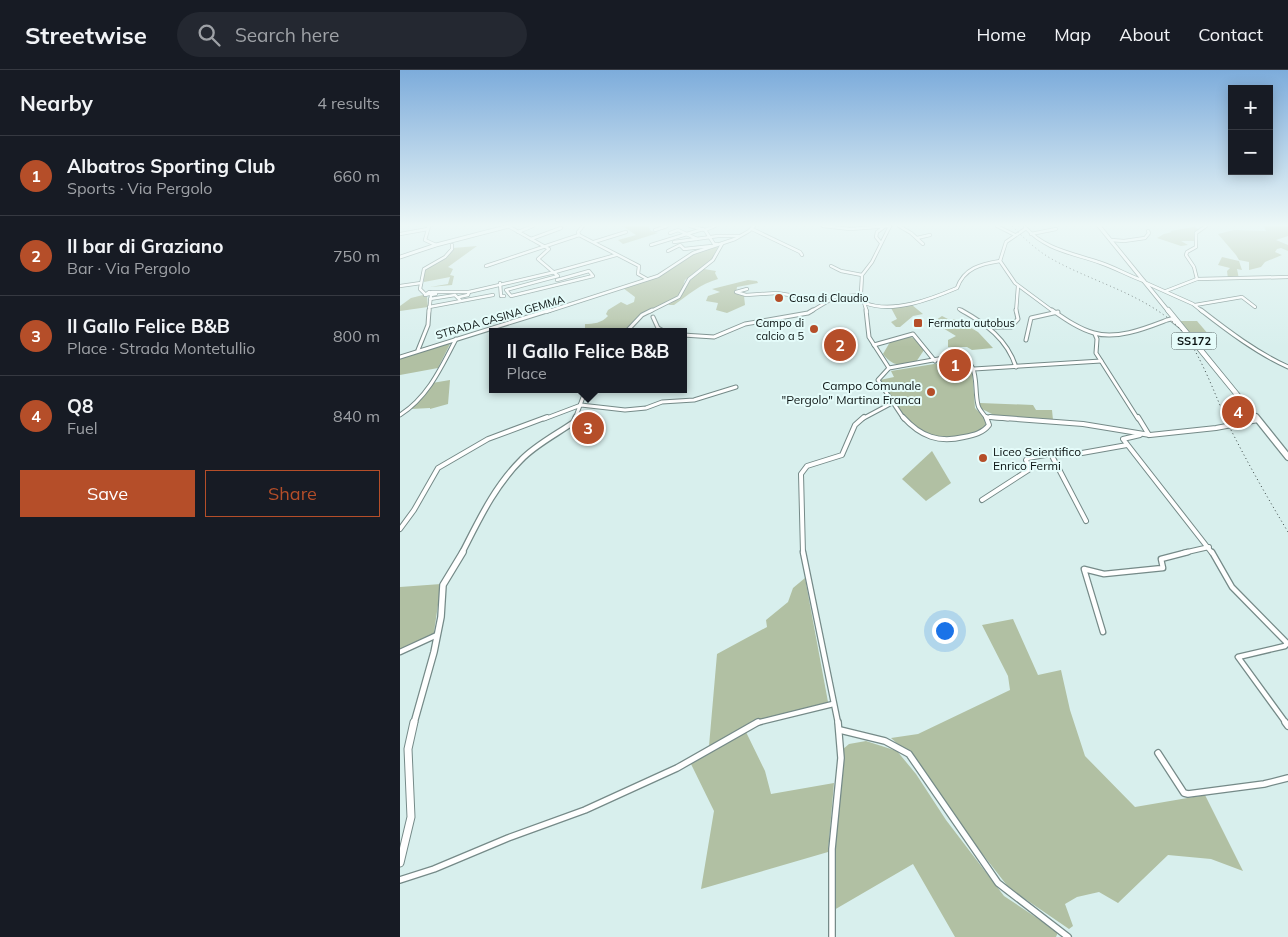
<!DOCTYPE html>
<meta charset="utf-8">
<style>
body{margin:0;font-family:Mulish,sans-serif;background:#242831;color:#f1f3f6}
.controls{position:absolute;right:15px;top:15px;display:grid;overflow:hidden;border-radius:0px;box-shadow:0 2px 12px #0003}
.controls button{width:45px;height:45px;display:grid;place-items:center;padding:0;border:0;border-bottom:1px solid #363941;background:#171b24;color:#f1f3f6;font:25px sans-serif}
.you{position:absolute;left:544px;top:560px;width:18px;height:18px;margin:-12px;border:4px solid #fff;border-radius:50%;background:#1a73e8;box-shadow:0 0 0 8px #1a73e833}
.badge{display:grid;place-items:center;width:32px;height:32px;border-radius:50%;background:#b54e29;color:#fff;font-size:16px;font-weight:700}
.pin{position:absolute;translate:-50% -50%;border:2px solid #fff;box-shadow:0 1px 5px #0006}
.popup{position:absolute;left:89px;top:258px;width:198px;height:65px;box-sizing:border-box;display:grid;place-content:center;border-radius:0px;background:#171b24;filter:drop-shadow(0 1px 4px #0005);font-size:16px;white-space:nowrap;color:#9ea1a6}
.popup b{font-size:19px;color:#f1f3f6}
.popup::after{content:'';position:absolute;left:50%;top:100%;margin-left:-10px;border:10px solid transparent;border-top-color:#171b24}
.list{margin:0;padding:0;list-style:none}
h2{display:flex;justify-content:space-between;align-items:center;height:65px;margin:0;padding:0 20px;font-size:21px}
h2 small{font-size:16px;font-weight:400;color:#9ea1a6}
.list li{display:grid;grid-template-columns:32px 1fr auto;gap:15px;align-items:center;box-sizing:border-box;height:80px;padding:0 20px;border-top:1px solid #363941}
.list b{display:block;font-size:19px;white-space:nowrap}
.list p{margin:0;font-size:16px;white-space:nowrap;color:#9ea1a6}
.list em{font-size:16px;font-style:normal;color:#9ea1a6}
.actions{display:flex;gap:10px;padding:15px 20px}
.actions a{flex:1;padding:11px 0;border:1px solid #b54e29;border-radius:0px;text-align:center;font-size:18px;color:#b54e29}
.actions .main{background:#b54e29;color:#fff}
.icon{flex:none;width:28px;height:28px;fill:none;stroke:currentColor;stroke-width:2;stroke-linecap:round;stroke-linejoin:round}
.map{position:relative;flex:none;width:888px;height:867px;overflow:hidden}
header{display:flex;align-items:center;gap:30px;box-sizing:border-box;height:70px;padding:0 25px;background:#171b24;border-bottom:1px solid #363941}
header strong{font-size:24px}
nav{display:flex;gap:28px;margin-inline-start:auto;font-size:18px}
.search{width:350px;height:45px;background:#242831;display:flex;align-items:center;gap:12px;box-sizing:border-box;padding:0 18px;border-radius:28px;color:#9ea1a6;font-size:19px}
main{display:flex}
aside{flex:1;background:#171b24}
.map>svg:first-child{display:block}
.green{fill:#b1c0a3}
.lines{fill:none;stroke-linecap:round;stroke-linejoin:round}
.minor-far4-casing{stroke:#758a88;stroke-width:4}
.minor-far3-casing{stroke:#758a88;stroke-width:5}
.minor-far2-casing{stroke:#758a88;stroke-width:6}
.minor-far1-casing{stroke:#758a88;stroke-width:7}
.minor-casing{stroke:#758a88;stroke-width:8}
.tertiary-far4-casing{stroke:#758a88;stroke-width:4}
.tertiary-far3-casing{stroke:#758a88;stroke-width:5}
.tertiary-far2-casing{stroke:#758a88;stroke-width:7}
.tertiary-far1-casing{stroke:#758a88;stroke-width:8}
.tertiary-casing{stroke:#758a88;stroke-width:9}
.primary-far2-casing{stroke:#758a88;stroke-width:4.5}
.primary-far1-casing{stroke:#758a88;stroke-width:6}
.primary-casing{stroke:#758a88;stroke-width:8}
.minor-far4{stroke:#fff;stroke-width:2.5}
.minor-far3{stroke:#fff;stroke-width:3}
.minor-far2{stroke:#fff;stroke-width:4}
.minor-far1{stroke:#fff;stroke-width:4.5}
.minor{stroke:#fff;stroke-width:5.5}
.tertiary-far4{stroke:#fff;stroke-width:2.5}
.tertiary-far3{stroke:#fff;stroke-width:3}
.tertiary-far2{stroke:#fff;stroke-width:4.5}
.tertiary-far1{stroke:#fff;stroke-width:5.5}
.tertiary{stroke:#fff;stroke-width:7}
.primary-far2{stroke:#fff;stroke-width:3}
.primary-far1{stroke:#fff;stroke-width:4.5}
.primary{stroke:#fff;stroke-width:5.5}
.rail{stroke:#3a4544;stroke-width:1;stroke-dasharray:1 3;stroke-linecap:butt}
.minor-bridge-casing{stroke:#758a88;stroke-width:5;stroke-linecap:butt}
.minor-bridge{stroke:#fff;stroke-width:3}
.poi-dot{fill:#b54e29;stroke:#e5fcfa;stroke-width:2}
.labels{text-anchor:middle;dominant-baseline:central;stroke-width:4;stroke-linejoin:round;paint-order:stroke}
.far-poi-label{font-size:11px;fill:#0b1312;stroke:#e5fcfa;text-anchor:start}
.far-street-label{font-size:11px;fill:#0b1312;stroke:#e5fcfa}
.shield{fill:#e5fcfa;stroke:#4c5958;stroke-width:1}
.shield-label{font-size:11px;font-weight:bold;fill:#0b1312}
.poi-label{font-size:12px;fill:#0b1312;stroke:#e5fcfa;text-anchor:end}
</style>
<header>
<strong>Streetwise</strong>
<div class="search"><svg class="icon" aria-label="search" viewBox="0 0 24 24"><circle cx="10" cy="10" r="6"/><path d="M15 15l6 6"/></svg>Search here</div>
<nav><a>Home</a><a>Map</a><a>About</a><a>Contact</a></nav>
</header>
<main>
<aside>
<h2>Nearby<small>4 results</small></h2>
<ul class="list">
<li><span class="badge">1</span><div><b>Albatros Sporting Club</b><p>Sports · Via Pergolo</p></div><em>660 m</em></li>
<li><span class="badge">2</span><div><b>Il bar di Graziano</b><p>Bar · Via Pergolo</p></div><em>750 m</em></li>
<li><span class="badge">3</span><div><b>Il Gallo Felice B&amp;B</b><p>Place · Strada Montetullio</p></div><em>800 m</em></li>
<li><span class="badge">4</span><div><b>Q8</b><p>Fuel</p></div><em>840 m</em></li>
</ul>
<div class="actions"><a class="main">Save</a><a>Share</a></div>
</aside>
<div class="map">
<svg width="888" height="867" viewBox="0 0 888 867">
<rect width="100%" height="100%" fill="#d8efed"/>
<g class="green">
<path d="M 226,156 L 248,156 L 251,161 L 258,163 L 223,174 L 218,170 L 236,165 L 224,157 Z"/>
<path d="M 864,156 L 888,156 L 888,166 L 876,170 L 888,175 L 888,181 L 881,178 L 877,179 L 875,182 L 882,185 L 865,192 L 861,197 L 849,200 L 849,192 L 839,190 L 836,185 L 818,164 L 834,160 L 866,161 Z"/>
<path d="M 794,157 L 800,160 L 794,165 L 796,171 L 781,171 L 788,175 L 781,176 L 757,168 L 764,164 L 772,162 L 770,161 Z"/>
<path d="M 77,176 L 48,197 L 53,199 L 50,205 L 54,206 L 52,215 L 30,217 L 48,214 L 50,207 L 24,212 L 24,201 L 47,185 L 53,178 Z"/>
<path d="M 313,177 L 318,177 L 312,189 L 285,210 L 281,223 L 267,234 L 242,243 L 223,262 L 182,262 L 182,259 L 185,258 L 185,254 C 193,254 202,253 208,246 L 206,244 L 208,240 L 221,232 L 227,235 L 234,232 L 235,227 L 223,218 L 262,205 L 287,187 Z"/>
<path d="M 822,187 L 839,191 L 842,200 L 837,199 L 839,209 L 828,209 L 827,201 L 830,198 L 818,195 Z"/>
<path d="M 304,199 L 316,201 L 315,203 L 318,209 C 300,214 288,225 274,235 L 268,235 L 281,226 L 287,213 Z"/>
<path d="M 348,210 L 357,211 L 358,213 L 337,217 L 336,223 L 344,226 L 345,235 L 327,243 L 316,240 L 318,233 L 306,231 L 308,226 L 320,222 L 312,219 Z"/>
<path d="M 23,225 L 27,227 L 28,237 L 0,241 L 0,236 L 11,228 Z"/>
<path d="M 512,235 L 523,244 L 513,246 L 500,257 L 496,257 L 491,252 L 497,249 L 490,236 Z"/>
<path d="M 542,246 L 550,250 L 556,249 L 578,262 L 593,278 L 572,280 L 567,277 L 548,277 L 548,270 L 556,266 L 533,252 Z"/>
<path d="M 779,251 L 797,251 L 809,265 L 791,266 Z"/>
<path d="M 510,267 L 515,268 L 524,280 L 516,292 C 501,296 493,297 483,284 L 490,272 Z"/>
<path d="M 49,273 L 50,274 L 38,298 L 0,305 L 0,288 Z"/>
<path d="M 558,286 L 569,299 L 572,299 L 575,338 L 584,347 L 586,355 C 582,362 573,363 566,366 C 521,382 499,340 480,310 L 494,307 L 491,301 L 540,293 L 542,291 Z"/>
<path d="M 50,310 L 48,334 L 30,339 L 30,338 L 11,339 L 32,313 Z"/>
<path d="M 580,333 L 633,335 L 636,340 L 652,340 L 653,350 L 594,345 L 580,338 Z"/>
<path d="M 532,381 L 551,413 L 526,431 L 502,409 Z"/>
<path d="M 405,508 L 428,632 L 425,635 L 363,649 L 309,676 L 317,584 L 367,557 L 366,550 L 388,532 L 393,518 Z"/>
<path d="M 41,514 L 33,569 L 0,583 L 0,517 Z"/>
<path d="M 613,549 L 638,605 L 661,600 L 670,640 L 685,686 L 735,737 L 805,725 L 843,801 L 811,789 L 768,785 L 718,833 L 699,822 L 677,827 L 665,834 L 673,856 L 669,859 L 609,818 L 552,745 L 513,688 L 491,668 L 518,664 L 610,620 L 608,606 L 582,555 Z"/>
<path d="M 346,662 L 365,701 L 371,724 L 434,713 L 428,782 L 301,819 L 314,741 L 291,694 Z"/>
<path d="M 466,671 L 497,681 L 516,704 L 546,750 L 604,826 L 658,862 L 656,867 L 555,867 L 513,794 L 434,840 L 433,750 L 442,680 L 449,674 Z"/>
</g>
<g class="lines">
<defs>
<g id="minor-far4">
<path d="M 108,156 L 149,179 L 138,189 L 158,206 L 106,220 L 111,226 L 193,206 L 189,201 L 157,210"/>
<path d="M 290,156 L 305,160 L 314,174 L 317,174"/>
<path d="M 423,156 L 450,159 L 490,156"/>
<path d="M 499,156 L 511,163 L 523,174"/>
<path d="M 597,156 L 615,165"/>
<path d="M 625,157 C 645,180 673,183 701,193 C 716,198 729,206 744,211"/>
<path d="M 352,159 L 400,182 L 402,185"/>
<path d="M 625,159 L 606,172 L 600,191 L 615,213 L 654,242"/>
<path d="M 255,160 L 267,156"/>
<path d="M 305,160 L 315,156"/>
<path d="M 118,162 L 133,156"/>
<path d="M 270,163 L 278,160 L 297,169"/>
<path d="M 0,164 L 28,159"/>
<path d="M 631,164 L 656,159"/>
<path d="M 179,165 L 239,196 L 238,204 L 247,209"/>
<path d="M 179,165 L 178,162 L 183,156"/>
<path d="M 517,168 L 530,165"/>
<path d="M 131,169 L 161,158"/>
<path d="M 711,170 L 724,171 L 745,168 L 749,163 L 748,161"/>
<path d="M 194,172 L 226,162"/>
<path d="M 274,172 L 318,166 L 339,166"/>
<path d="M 481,173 L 476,167 L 477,162 L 484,157"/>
<path d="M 251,175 L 303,159"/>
<path d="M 268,181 L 280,175 L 284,179 L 312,176"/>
<path d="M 86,196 L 179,165"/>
<path d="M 431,196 L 441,201 L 462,205"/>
<path d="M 797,209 L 794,197 L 786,185 L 787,182 L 796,177 L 796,163 L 806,156"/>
<path d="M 100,213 L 101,226 L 104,226"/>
<path d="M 746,213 L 793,234 L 803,242"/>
<path d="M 0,216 L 21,213"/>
<path d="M 347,219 L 336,222 L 346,225 L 377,223 L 427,231"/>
<path d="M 766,221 L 797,209 L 888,207"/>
<path d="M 29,222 L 33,223 L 25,225 Z"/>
<path d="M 32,222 L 69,222 L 155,202 L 216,185"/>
<path d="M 25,224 L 20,219 L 24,199 L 45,187 L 52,179 L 52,175"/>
<path d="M 59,227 L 68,225 L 69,222"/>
<path d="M 30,229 L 55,225 L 60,230"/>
<path d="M 465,233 C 493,244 531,229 557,218 C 564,198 581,194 600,191"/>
<path d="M 795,235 L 842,227 L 855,237"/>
<path d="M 29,237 L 93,225"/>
<path d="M 559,239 L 564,242"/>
<path d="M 29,242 L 31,225 L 36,224"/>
<path d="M 410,242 L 435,227 L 462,225"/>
<path d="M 467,242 L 461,223 L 462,205 L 472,192 L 490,156"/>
<path d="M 616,242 L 618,216"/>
</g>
<g id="minor-far3">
<path d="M 466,240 L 469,267 L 489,298"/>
<path d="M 561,240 C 586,254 607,269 616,297"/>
<path d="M 652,240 C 665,249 679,259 694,263 C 717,270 746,258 767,250"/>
<path d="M 801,240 C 828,261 857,283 888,297"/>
<path d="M 253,247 L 258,258 L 265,262"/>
<path d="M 771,249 L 781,257"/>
<path d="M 589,257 L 611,257 L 618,249 L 616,240"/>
<path d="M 695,264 L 697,269 L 696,283 L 738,349"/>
<path d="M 283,265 L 314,267 L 345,254 L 408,243 L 413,240"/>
<path d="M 626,270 L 631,248 L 658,242"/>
<path d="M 474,275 L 513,264 L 535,291"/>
<path d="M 18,280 L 28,255 L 29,240"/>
<path d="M 574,299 L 701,291"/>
<path d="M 0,345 C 28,327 41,298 56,269"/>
<path d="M 586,347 L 608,349"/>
<path d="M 144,349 L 181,335 L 225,340 L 246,338 L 262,332 L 294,330 L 336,317"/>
<path d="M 462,349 L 492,333"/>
<path d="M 504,349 L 478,310 L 489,298 L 555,286 C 582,291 573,315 578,335 C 579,340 584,344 587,349"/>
</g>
<g id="minor-far2">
<path d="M 503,347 C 521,367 539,373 564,367 C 574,365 583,363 589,355 L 586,347"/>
<path d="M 590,347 L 683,354 L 750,365 L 816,358 L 858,350"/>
<path d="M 738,347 L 749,365"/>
<path d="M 740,365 L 723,369 L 812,483"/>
<path d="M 651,384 L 686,451"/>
<path d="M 582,430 L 630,399 L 626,390 L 628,388 L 663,382 L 682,383 L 727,375"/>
<path d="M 0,459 L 14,440 L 38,398 L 88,369 L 147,347"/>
<path d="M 403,483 L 401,404 L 407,396 L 442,385 L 455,355 L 464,347"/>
<path d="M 783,483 L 809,477"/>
</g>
<g id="minor-far1">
<path d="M 403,482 L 438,653"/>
<path d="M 812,482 L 832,517 L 888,574"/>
<path d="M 703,562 L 684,499 L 704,504 L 763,498 L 761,489 L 788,482"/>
<path d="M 0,582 L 37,565"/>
<path d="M 356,653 L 433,634"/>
<path d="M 886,653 L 838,587 L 885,576 L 887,573"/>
</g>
<g id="minor">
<path d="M 885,652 L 888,656"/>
<path d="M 440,660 L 485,671 L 509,684 L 598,813 L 668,867"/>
<path d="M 758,683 L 784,723 L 788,724 L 864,714 L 888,708"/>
<path d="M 0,810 L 34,799 L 108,768 L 185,740 L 277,698 L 358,652"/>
<path d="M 432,867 L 432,779 L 441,688 L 438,652"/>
</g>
<g id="tertiary-far4">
<path d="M 29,156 L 25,170 L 36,175"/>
<path d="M 146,242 L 258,206 L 293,183 L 335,169 L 349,161 L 354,156"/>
<path d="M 249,242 L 279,227 L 289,209 L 313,190 L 322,174"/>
</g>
<g id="tertiary-far3">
<path d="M 226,262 L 242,245 L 252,240"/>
<path d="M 0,287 L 150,240"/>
<path d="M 175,349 L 186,319"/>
</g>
<path id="tertiary-far2" d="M 62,483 C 79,450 94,417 121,390 C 135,375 157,364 174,352 L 176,347"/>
<path id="tertiary-far1" d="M 14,653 L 34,582 L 41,547 L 43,515 L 63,482"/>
<path id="tertiary" d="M 0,793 L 11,747 L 8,679 L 14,652"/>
<g id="primary-far2">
<path d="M 699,156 L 769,242"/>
<path d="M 0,187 L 36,175 L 109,156"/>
</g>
<path id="primary-far1" d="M 768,240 L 857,349"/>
<path id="primary" d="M 856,347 L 888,387"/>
</defs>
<use href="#minor-far4" class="minor-far4-casing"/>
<use href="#minor-far3" class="minor-far3-casing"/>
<use href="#minor-far2" class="minor-far2-casing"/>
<use href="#minor-far1" class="minor-far1-casing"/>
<use href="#minor" class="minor-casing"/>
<use href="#tertiary-far4" class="tertiary-far4-casing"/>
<use href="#tertiary-far3" class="tertiary-far3-casing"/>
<use href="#tertiary-far2" class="tertiary-far2-casing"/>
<use href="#tertiary-far1" class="tertiary-far1-casing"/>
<use href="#tertiary" class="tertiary-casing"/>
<use href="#primary-far2" class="primary-far2-casing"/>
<use href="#primary-far1" class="primary-far1-casing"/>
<use href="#primary" class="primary-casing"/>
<use href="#minor-far4" class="minor-far4"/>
<use href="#minor-far3" class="minor-far3"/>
<use href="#minor-far2" class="minor-far2"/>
<use href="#minor-far1" class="minor-far1"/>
<use href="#minor" class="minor"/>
<use href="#tertiary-far4" class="tertiary-far4"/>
<use href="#tertiary-far3" class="tertiary-far3"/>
<use href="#tertiary-far2" class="tertiary-far2"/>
<use href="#tertiary-far1" class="tertiary-far1"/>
<use href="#tertiary" class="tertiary"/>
<use href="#primary-far2" class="primary-far2"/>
<use href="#primary-far1" class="primary-far1"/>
<use href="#primary" class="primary"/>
<path class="rail" d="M 612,156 C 624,168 635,179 650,188 C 690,211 738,222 774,253 C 798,274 815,326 829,356 C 847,392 867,427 888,462"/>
<defs>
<path id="minor-bridge" d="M 767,250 L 771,249"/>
</defs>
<use href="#minor-bridge" class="minor-bridge-casing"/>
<use href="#minor-bridge" class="minor-bridge"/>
</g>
<linearGradient id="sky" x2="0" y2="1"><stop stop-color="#7dacdb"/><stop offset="0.56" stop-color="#edf8f7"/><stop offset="1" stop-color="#edf8f7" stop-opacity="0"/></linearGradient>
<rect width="888" height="277" fill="url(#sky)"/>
<g class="poi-dot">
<circle cx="379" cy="228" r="5"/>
<rect x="513" y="248" width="10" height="10" rx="2.5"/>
<circle cx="414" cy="259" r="5"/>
<circle cx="531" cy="322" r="5"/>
<circle cx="583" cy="388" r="5"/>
</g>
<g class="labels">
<g class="far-poi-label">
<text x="389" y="228">Casa di Claudio</text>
<text x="404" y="253" text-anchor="end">Campo di<tspan x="404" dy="13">calcio a 5</tspan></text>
<text x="528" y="253">Fermata autobus</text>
</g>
<g class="far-street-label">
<text transform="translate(100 247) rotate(-16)">STRADA CASINA GEMMA</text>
</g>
<rect class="shield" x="771.5" y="262.5" width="45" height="17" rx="4"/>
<g class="shield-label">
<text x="794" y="271">SS172</text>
</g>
<g class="poi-label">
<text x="521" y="315">Campo Comunale<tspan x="521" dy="14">"Pergolo" Martina Franca</tspan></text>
<text x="593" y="381" text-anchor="start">Liceo Scientifico<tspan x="593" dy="14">Enrico Fermi</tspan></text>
</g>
</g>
</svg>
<div class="controls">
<button>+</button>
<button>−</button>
</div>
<div class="you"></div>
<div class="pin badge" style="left:555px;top:295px">1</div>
<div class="pin badge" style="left:440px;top:275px">2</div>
<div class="pin badge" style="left:188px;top:358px">3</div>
<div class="popup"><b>Il Gallo Felice B&amp;B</b>Place</div>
<div class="pin badge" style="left:838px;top:342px">4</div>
</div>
</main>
